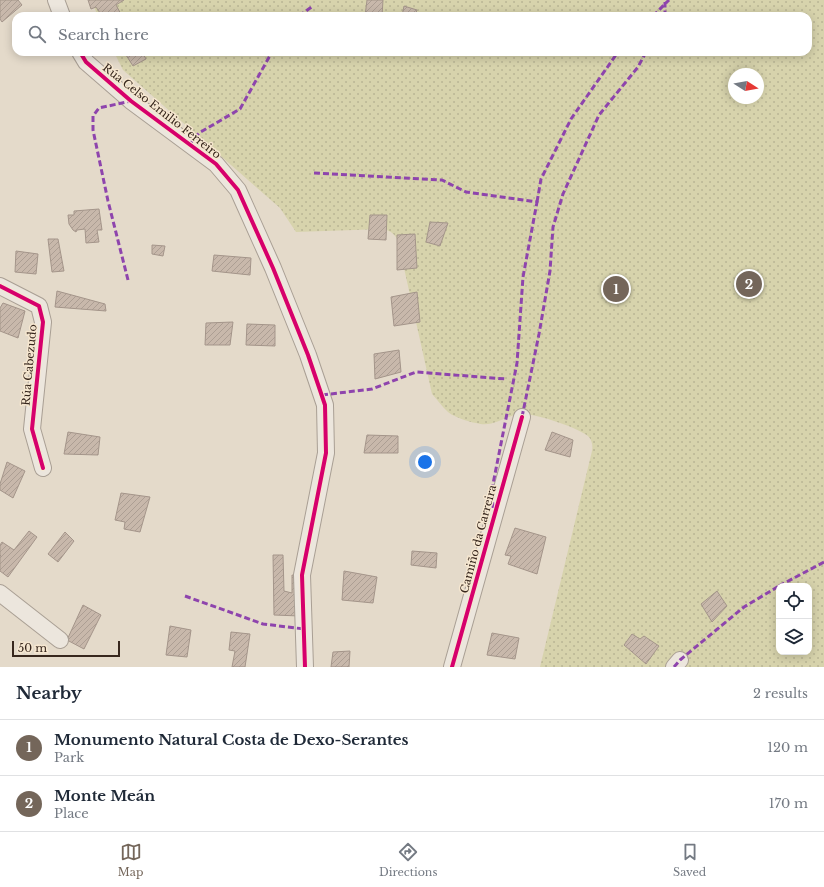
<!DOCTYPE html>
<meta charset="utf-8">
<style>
body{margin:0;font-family:"Libre Baskerville",serif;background:#f6f6f7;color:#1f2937}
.controls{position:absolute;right:12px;bottom:12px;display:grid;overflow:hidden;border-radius:8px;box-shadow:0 2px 10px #0003}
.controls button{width:36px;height:36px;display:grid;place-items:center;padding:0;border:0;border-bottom:1px solid #e0e1e3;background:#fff;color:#1f2937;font:20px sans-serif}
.compass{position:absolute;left:728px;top:68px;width:36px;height:36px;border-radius:50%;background:#fff;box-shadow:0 2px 10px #0003;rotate:101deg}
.scale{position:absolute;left:12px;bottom:10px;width:108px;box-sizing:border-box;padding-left:4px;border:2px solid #37271d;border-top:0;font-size:11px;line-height:14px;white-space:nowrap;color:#37271d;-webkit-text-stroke:3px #f6e7d0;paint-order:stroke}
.you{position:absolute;left:425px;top:462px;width:14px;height:14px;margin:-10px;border:3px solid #fff;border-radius:50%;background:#1a73e8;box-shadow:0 0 0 6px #1a73e833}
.badge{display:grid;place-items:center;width:26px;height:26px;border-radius:50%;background:#74665a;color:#fff;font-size:13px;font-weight:700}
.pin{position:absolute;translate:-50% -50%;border:2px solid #fff;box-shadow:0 1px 4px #0006}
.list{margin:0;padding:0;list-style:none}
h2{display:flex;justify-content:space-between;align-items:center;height:52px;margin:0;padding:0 16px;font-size:17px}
h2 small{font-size:13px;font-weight:400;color:#747a83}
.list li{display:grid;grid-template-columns:26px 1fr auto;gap:12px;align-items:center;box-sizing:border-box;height:56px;padding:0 16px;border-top:1px solid #e0e1e3}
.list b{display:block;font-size:15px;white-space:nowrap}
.list p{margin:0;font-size:13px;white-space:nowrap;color:#747a83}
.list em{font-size:13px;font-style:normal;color:#747a83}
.icon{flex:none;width:22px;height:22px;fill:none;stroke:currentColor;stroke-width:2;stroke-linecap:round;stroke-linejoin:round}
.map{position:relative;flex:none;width:824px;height:667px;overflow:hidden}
.search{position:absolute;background:#fff;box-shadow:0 2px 10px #0003;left:12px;right:12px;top:12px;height:44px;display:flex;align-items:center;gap:10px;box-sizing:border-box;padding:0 14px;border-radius:12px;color:#747a83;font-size:15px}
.sheet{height:164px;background:#fff}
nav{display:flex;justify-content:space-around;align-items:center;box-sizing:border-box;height:56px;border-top:1px solid #e0e1e3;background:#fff;font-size:11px;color:#747a83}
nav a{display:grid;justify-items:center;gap:2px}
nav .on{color:#74665a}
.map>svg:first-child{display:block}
.park{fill:url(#park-dots);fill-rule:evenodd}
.building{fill:url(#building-hatch);stroke:#a4958a}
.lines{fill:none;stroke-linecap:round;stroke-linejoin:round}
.street-casing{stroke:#a99f94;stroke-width:18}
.street{stroke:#ece6dd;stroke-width:16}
.quiet{stroke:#8e44ad;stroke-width:3;stroke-dasharray:6 3;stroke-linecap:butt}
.cycleway-casing{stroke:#f6e7d0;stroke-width:6}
.cycleway{stroke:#d6006c;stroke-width:4}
.labels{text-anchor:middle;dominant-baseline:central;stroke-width:3;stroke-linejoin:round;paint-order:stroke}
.street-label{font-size:11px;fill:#37271d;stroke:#f6e7d0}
</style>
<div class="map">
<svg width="824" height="667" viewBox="0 0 824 667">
<defs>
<pattern id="park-dots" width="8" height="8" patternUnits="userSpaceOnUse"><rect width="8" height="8" fill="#d7d3ac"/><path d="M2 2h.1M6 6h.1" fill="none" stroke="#b9b594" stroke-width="1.8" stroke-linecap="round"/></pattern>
<pattern id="building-hatch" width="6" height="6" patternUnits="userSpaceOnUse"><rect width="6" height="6" fill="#c8b8ab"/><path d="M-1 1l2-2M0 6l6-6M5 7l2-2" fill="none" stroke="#ac9e93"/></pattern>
</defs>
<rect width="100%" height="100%" fill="#e4daca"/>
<path class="park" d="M 91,0 L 824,0 L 824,667 L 540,667 L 592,451 C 593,446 592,441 589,437 C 580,428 531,412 520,414 C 504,416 494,428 476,423 C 469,422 452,416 448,412 C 442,407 437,399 432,394 L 398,241 C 395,234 391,231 383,229 L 296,232 L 280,208 L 123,70 L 114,52 L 808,52 L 808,16 L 98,16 ZM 734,74 L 758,74 L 758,98 L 734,98 ZM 779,586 L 809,586 L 809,652 L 779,652 Z"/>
<g class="building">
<path d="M 0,0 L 18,0 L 22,5 L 2,22 L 0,19 Z"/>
<path d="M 88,0 L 124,0 L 116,5 L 122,16 L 102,16 L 96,7 L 91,9 Z"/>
<path d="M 367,0 L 383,0 L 382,16 L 365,16 Z"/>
<path d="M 404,6 L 417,10 L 415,16 L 402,16 Z"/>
<path d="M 130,52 L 142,52 L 146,59 L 133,66 L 126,55 Z"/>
<path d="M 99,209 L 102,230 L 97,230 L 99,242 L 86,243 L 85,229 L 77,230 L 76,232 L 73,230 L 69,224 L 68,215 L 74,215 L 74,211 Z"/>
<path d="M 370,215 L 387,215 L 386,240 L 368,239 Z"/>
<path d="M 430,222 L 448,223 L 440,246 L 426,242 Z"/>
<path d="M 415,234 L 417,268 L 397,270 L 397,235 Z"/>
<path d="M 48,239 L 58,239 L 64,271 L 52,272 Z"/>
<path d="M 152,245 L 165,246 L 163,256 L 152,254 Z"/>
<path d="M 16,251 L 38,254 L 36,274 L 15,272 Z"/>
<path d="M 214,255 L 251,258 L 250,275 L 212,271 Z"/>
<path d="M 57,291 L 105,304 L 106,311 L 55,307 Z"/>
<path d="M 417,292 L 420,322 L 394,326 L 391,297 Z"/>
<path d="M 3,303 L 25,311 L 18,338 L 0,331 L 0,308 Z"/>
<path d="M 233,322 L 230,345 L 205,345 L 206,323 Z"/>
<path d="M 247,324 L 275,325 L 275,346 L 246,345 Z"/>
<path d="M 399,350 L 401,372 L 375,379 L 374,354 Z"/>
<path d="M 68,432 L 100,437 L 98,455 L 64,454 Z"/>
<path d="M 552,432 L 573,440 L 570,457 L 545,450 Z"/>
<path d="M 367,435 L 398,436 L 398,453 L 364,453 Z"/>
<path d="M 7,462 L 25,471 L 13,498 L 0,490 L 0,484 Z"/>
<path d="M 121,493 L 150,497 L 140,532 L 124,529 L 125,522 L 115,520 Z"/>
<path d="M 515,528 L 546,537 L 537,574 L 508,564 L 511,556 L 505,555 Z"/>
<path d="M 29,531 L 37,537 L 8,577 L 0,571 L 0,558 L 1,556 L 0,555 L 0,545 L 2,542 L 14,550 Z"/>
<path d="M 65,532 L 74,541 L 58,562 L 48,554 Z"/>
<path d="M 412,551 L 437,553 L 436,568 L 411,565 Z"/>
<path d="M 273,555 L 283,555 L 284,591 L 292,593 L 292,575 L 298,576 L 300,616 L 274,615 Z"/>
<path d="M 344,571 L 377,577 L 373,603 L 342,600 Z"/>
<path d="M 717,591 L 727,606 L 712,622 L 701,604 Z"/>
<path d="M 83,605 L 101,615 L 84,649 L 67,640 Z"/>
<path d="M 170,626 L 191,630 L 187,657 L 166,655 Z"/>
<path d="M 231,632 L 250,634 L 245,667 L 232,667 L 235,651 L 229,650 Z"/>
<path d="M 492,633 L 519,638 L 515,659 L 487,655 Z"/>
<path d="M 632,634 L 640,639 L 644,636 L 659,646 L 646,664 L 624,645 Z"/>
<path d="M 350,651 L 349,667 L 331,667 L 333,652 Z"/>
</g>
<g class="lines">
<defs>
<g id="street">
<path d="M 56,0 L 62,16"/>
<path d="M 80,52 L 86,62 L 131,101 L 216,164 L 238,190 L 273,268 L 308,355 L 325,405 L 326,453 L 302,575 L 305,667"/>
<path d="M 0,286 L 39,306 L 43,322 L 32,429 L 43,468"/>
<path d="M 0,593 L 60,640"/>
<path d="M 452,667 L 522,417"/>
<path d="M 674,667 L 680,660"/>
</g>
</defs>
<use href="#street" class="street-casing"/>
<use href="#street" class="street"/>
<g class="quiet">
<path d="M 299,16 L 313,6"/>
<path d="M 653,16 L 669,0"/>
<path d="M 663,16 L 665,13 L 665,2"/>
<path d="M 189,145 L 199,133 L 240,109 L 272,52"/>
<path d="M 314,173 L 442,180 L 466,192 L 537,202 L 523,277 L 517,363 L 492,489 L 493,508"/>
<path d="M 537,202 L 541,179 L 571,119 L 618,52"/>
<path d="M 128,280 L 108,201 L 93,130 L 93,116 L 99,108 L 131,101"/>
<path d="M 322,395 L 372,389 L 416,372 L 506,379"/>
<path d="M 522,417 L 539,334 L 550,271 L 553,227 L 563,194 L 599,115 L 638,67 L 646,52"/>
<path d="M 779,586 L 824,562"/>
<path d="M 185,596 L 263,624 L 304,629"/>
<path d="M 674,667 L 680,660 L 744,607 L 779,586"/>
</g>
<defs>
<g id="cycleway">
<path d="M 80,52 L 86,62 L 131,101 L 216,164 L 238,190 L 273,268 L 308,355 L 325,405 L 326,453 L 302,575 L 305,667"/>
<path d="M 0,286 L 39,306 L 43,322 L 32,429 L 43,468"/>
<path d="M 452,667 L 522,417"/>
</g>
</defs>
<use href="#cycleway" class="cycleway-casing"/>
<use href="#cycleway" class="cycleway"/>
</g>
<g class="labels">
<g class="street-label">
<text transform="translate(162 111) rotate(38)">Rúa Celso Emilio Ferreiro</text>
<text transform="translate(29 365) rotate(-85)">Rúa Cabezudo</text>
<text transform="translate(478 539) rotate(-75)">Camiño da Carreira</text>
</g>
</g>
</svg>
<div class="controls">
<button><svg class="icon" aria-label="locate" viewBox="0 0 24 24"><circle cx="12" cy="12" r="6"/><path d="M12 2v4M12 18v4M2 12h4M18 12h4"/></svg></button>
<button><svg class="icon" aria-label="layers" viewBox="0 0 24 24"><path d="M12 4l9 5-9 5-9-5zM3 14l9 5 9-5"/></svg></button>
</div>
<svg class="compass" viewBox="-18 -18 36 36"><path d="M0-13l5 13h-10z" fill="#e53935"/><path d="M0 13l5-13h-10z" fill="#747a83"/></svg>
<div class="scale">50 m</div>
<div class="you"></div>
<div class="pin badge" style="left:616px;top:289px">1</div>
<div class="pin badge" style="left:749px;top:284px">2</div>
<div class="search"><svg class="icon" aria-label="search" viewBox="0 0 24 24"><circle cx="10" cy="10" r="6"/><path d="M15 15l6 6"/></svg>Search here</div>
</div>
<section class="sheet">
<h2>Nearby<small>2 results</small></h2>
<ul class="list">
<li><span class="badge">1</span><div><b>Monumento Natural Costa de Dexo-Serantes</b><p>Park</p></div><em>120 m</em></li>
<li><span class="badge">2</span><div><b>Monte Meán</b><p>Place</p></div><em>170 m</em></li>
</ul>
</section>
<nav>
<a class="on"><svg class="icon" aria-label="map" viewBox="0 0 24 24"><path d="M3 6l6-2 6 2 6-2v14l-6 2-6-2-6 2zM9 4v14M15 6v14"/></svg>Map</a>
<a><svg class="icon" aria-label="directions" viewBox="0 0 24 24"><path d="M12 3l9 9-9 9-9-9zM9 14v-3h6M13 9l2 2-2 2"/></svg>Directions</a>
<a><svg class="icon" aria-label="saved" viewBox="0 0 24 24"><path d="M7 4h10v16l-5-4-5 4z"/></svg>Saved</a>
</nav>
